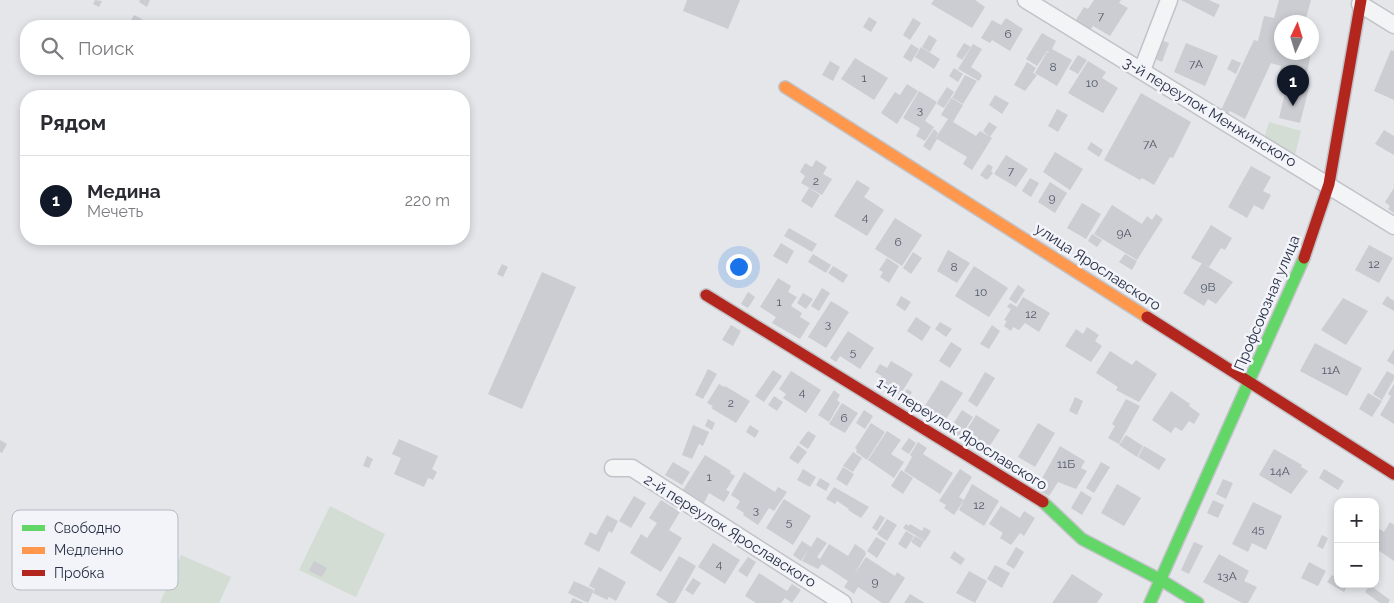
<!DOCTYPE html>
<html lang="ru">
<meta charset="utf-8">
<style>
body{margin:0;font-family:Raleway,sans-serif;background:#f7f7f7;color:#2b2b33}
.controls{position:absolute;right:15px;bottom:15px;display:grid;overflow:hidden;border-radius:10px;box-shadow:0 2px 8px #0003}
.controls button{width:45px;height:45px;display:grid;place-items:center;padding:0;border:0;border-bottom:1px solid #e1e1e2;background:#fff;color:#2b2b33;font:25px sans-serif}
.compass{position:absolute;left:1274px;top:15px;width:45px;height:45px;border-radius:50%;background:#fff;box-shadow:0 2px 8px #0003;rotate:4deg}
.you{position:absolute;left:738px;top:266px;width:18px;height:18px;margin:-12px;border:4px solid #fff;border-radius:50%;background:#1a73e8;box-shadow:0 0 0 8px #1a73e833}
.badge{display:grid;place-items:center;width:32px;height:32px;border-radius:50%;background:#111827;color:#fff;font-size:16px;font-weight:700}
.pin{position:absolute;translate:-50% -41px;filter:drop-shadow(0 1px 2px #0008)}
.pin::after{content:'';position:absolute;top:26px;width:18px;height:15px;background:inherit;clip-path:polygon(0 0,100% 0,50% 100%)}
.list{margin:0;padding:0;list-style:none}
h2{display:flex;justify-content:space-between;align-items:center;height:65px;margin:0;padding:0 20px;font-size:21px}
h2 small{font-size:16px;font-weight:400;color:#7c7c81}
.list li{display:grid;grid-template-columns:32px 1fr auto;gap:15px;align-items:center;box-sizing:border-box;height:90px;padding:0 20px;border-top:1px solid #e1e1e2}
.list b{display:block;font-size:19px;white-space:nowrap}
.list p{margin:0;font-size:16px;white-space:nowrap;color:#7c7c81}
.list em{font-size:16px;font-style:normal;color:#7c7c81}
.icon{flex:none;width:28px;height:28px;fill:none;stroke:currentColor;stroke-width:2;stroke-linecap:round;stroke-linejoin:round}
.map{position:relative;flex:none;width:1394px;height:603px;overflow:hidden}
.search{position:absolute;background:#fff;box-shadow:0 2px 8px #0003;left:20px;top:20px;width:450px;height:55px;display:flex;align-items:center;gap:12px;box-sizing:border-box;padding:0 18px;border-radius:20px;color:#7c7c81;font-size:19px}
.panel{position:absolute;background:#fff;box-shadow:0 2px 8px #0003;left:20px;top:90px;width:450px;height:155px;border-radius:20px}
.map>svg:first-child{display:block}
.green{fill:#d3ddd4}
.building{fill:#cbcdd2}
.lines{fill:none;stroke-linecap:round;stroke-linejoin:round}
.street-casing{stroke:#c1c3c8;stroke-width:19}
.fast-casing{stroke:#c1c3c8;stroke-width:14}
.slow-casing{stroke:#c1c3c8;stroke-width:14}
.jam-casing{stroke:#c1c3c8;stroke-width:14}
.street{stroke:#f3f4f6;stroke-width:16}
.fast{stroke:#63d668;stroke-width:11}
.slow{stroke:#ff974d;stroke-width:11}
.jam{stroke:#b3261e;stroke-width:11}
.labels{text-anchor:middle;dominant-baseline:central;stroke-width:5;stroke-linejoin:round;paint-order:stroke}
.number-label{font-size:12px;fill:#52596a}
.street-label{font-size:15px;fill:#283045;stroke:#f2f4f9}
.key{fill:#f2f4f9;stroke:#b5b9c3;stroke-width:1}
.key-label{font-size:14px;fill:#283045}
</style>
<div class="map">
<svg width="1394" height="603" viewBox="0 0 1394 603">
<rect width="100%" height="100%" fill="#e4e6ea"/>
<g class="green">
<path d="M 1269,122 L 1301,131 L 1294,159 L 1263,142 Z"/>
<path d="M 330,506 L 385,534 L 356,597 L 299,570 Z"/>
<path d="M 181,555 L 231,577 L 219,603 L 160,603 Z"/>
</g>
<g class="building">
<path d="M 95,0 L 102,1 L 99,7 L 93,4 Z"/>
<path d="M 140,0 L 150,0 L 147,7 L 139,2 Z"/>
<path d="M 687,0 L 740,0 L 728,29 L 683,11 Z"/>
<path d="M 934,0 L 975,0 L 985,7 L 972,28 L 931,4 Z"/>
<path d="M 1094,0 L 1121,0 L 1119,3 L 1128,8 L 1110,36 L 1093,26 L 1089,32 L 1074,23 L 1084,7 L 1088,9 Z"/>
<path d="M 1181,0 L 1209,0 L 1220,5 L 1214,17 Z"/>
<path d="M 1279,0 L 1311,0 L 1305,22 L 1282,22 L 1282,52 L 1311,53 L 1305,82 L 1310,84 L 1300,123 L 1279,118 L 1288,80 L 1279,78 L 1281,66 L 1271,63 L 1245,119 L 1230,111 L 1228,114 L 1221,110 L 1254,40 L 1258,41 L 1264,16 L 1274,18 Z"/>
<path d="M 134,15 L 142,19 L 138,26 L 130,22 Z"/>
<path d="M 869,17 L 877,22 L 871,32 L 863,27 Z"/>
<path d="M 913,18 L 921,23 L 910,40 L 903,35 Z"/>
<path d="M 1006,18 L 1023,29 L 1010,51 L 992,40 L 990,43 L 981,38 L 992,20 L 1001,25 Z"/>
<path d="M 1312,28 L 1316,29 L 1312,46 Z"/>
<path d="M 1042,33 L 1056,41 L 1052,49 L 1072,60 L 1057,86 L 1035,73 L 1047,52 L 1050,53 L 1047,51 L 1037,66 L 1026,59 Z"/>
<path d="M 929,35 L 937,40 L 930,52 L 922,47 Z"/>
<path d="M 1161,40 L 1169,43 L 1162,62 L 1153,58 Z"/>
<path d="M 964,43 L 971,47 L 962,60 L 956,56 Z"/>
<path d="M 1186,43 L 1218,56 L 1205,86 L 1174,72 Z"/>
<path d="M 911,44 L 919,49 L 911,62 L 903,57 Z"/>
<path d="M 973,44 L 982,49 L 971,67 L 980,73 L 982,76 L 979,81 L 958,69 Z"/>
<path d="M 921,47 L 940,59 L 934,69 L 915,57 Z"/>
<path d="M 1391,50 L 1394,51 L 1394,100 L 1374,91 Z"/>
<path d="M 1078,55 L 1087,60 L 1078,74 L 1069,69 Z"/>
<path d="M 855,58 L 888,78 L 874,100 L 841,79 Z"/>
<path d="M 1232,59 L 1241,63 L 1236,74 L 1227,69 Z"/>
<path d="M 830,61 L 840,67 L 833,81 L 822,75 Z"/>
<path d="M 1088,61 L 1106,72 L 1102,78 L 1118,88 L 1103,113 L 1068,93 Z"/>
<path d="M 1027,62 L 1036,68 L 1033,73 L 1037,75 L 1025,91 L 1014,85 Z"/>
<path d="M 954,68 L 963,74 L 958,82 L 949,76 Z"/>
<path d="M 965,75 L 977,81 L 963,104 L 952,98 Z"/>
<path d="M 907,84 L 918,91 L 897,124 L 881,113 L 895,92 L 900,95 Z"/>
<path d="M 947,87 L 954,92 L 944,108 L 937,104 L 938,101 Z"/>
<path d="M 919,91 L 937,102 L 925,121 L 934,127 L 925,141 L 916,136 L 920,128 L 903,118 Z"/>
<path d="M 1141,93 L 1191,122 L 1173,158 L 1170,157 L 1154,185 L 1142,178 L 1140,180 L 1104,160 Z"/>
<path d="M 995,95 L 1009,103 L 1002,114 L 989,105 Z"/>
<path d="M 951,98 L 963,105 L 953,122 L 976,136 L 980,131 L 992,138 L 972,170 L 963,164 L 967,157 L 937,139 L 930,151 L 923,146 L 934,129 L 938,133 L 935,139 L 948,119 L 941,115 Z"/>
<path d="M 1057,109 L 1068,115 L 1058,132 L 1048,126 Z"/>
<path d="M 989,122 L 997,127 L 990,137 L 983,131 Z"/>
<path d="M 1384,130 L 1394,136 L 1394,155 L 1375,144 Z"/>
<path d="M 1091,142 L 1103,150 L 1099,157 L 1087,149 Z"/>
<path d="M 1055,152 L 1083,169 L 1070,190 L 1043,172 Z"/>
<path d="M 1006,155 L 1028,169 L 1016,187 L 994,174 Z"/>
<path d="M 816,160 L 827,167 L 823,174 L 832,179 L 822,195 L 801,183 L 805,176 L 800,172 L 805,163 L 812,167 Z"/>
<path d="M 988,164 L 993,167 L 991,171 L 993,173 L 987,180 L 980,175 Z"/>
<path d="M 1251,166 L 1271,177 L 1263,191 L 1271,195 L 1263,210 L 1254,205 L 1247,218 L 1228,207 Z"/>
<path d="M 464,174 L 469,177 L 467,183 L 464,181 Z"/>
<path d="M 1030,178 L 1039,183 L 1031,197 L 1022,191 Z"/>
<path d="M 857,180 L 870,188 L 864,197 L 884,210 L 867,236 L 834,216 Z"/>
<path d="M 1050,182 L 1067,193 L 1055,213 L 1038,202 Z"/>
<path d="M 809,188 L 820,195 L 812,208 L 801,201 Z"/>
<path d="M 1394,188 L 1394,213 L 1388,209 L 1390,206 L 1385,202 Z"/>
<path d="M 1082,203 L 1101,214 L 1086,239 L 1067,228 Z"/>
<path d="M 1112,205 L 1142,224 L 1147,216 L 1152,220 L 1156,214 L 1163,219 L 1137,260 L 1094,234 Z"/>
<path d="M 895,218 L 922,235 L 902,266 L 875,249 Z"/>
<path d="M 1211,225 L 1232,238 L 1225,250 L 1221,248 L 1209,267 L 1191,258 Z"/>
<path d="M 789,228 L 817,244 L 812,252 L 784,236 Z"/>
<path d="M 1092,234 L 1102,240 L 1097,247 L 1088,241 Z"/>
<path d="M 781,243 L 794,251 L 787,264 L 773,256 Z"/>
<path d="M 1369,245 L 1393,258 L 1379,283 L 1355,270 Z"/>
<path d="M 948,250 L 970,263 L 957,283 L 937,271 Z"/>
<path d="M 913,252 L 922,258 L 911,274 L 903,268 Z"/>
<path d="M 813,254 L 831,265 L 826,273 L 808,262 Z"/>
<path d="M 1125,254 L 1137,261 L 1132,270 L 1119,262 Z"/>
<path d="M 887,258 L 899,266 L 889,283 L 880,277 L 883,272 L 879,270 Z"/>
<path d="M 1202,263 L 1233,282 L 1216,304 L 1208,299 L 1204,306 L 1183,293 Z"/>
<path d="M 502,264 L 508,267 L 503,277 L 497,274 Z"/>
<path d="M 833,266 L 848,275 L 843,283 L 828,273 Z"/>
<path d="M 974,266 L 1008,288 L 989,317 L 955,296 Z"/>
<path d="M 542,272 L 576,287 L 522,409 L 488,394 Z"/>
<path d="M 778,278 L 791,286 L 788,292 L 797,297 L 791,306 L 802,313 L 800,317 L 810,323 L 800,339 L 772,323 L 776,317 L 760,307 Z"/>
<path d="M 1018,285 L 1025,290 L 1016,304 L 1009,299 Z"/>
<path d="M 822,288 L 830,293 L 819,311 L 811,306 Z"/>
<path d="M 748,292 L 755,297 L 748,308 L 741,304 Z"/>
<path d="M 803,293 L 813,299 L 806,309 L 797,303 Z"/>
<path d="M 901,296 L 911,302 L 905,311 L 896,305 Z"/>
<path d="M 1387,296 L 1394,301 L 1394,311 L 1382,304 Z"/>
<path d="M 1023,297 L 1050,313 L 1039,332 L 1025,323 L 1019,330 L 1013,327 L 1011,331 L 1004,326 L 1007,321 L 1004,320 L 1011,309 L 1007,307 L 1010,303 L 1017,307 Z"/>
<path d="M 1343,298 L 1368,311 L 1346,345 L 1321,330 Z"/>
<path d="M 831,301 L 849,312 L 826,348 L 808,337 Z"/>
<path d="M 916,317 L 931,327 L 922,341 L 907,331 Z"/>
<path d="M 940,322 L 952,329 L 946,337 L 935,329 Z"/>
<path d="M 731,325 L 741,331 L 733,346 L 722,340 Z"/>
<path d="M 992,325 L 1000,331 L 989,349 L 980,344 Z"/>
<path d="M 1087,327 L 1099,335 L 1095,341 L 1102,346 L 1091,362 L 1065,346 L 1076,329 L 1083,334 Z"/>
<path d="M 848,331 L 874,348 L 860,369 L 840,356 L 836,362 L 830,358 Z"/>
<path d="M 951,342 L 962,349 L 950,368 L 939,361 Z"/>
<path d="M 1315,343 L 1362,368 L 1347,396 L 1300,371 Z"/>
<path d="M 1394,349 L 1394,365 L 1387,361 Z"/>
<path d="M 1110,351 L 1132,365 L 1136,360 L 1157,374 L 1139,402 L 1116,390 L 1118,387 L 1096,373 Z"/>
<path d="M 891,361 L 913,374 L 900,395 L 879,381 L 882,376 L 875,372 L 880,364 L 887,368 Z"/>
<path d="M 708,369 L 717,374 L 703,399 L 695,395 Z"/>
<path d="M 773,370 L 782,376 L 764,402 L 755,396 Z"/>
<path d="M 791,371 L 821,390 L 806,413 L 783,398 L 786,394 L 779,389 Z"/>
<path d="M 1387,371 L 1394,375 L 1394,379 L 1382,400 L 1373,394 Z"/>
<path d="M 985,372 L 995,378 L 977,407 L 968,401 Z"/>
<path d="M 941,380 L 963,393 L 944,422 L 923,409 Z"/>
<path d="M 719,384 L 724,387 L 725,386 L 750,401 L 736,423 L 711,408 L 713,406 L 707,403 Z"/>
<path d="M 1394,384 L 1394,424 L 1380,415 L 1391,396 L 1388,394 Z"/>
<path d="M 907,389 L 912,392 L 903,406 L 898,403 Z"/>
<path d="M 834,390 L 840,395 L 837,400 L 840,403 L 829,422 L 818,415 Z"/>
<path d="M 1171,391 L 1190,404 L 1189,406 L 1200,414 L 1194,424 L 1189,421 L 1182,431 L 1175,427 L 1171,433 L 1152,420 Z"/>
<path d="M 1368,393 L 1382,401 L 1372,417 L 1359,409 Z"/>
<path d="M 774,396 L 783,402 L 777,411 L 768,405 Z"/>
<path d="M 1075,397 L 1083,401 L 1077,415 L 1069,411 Z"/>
<path d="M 1126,399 L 1140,406 L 1119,444 L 1108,438 L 1115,426 L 1112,424 Z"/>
<path d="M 842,403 L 858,413 L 845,433 L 829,424 Z"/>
<path d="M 864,410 L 873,416 L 865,429 L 856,423 Z"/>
<path d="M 962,410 L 973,417 L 959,439 L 948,432 Z"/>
<path d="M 976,415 L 1000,430 L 989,447 L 965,433 Z"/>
<path d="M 708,419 L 715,423 L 712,430 L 705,426 Z"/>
<path d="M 871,423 L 885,432 L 867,460 L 856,452 L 857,450 L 855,448 Z"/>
<path d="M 1038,423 L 1055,433 L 1035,467 L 1018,457 Z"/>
<path d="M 693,425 L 709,432 L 703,446 L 699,444 L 692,459 L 682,455 Z"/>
<path d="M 750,425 L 759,431 L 755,438 L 746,432 Z"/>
<path d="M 808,431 L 816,436 L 808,449 L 799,443 Z"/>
<path d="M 887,431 L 901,440 L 891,454 L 904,462 L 894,478 L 868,460 Z"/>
<path d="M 1126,435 L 1143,446 L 1137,457 L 1119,445 Z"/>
<path d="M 909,438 L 916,443 L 909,454 L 901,449 Z"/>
<path d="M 399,439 L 438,456 L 432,469 L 437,472 L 433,480 L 428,478 L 424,487 L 394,474 L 401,458 L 392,454 Z"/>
<path d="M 0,440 L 7,444 L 2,453 L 0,452 Z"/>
<path d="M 918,442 L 927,448 L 923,454 L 953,473 L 940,494 L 904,471 L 912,457 L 910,455 Z"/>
<path d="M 798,445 L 807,452 L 798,464 L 789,458 Z"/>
<path d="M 1060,446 L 1085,461 L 1081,468 L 1087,471 L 1076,489 L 1058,482 L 1049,496 L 1036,489 Z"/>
<path d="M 1144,446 L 1166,459 L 1159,470 L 1138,457 Z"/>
<path d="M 1274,449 L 1302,465 L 1301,467 L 1308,471 L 1291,494 L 1259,475 Z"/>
<path d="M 853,452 L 862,458 L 853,472 L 843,466 Z"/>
<path d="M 705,455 L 731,471 L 730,473 L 735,476 L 726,490 L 730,492 L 724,502 L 709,493 L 704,503 L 683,490 Z"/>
<path d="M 367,456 L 373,459 L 369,468 L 363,466 Z"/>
<path d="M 673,462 L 690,472 L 682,485 L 665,475 Z"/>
<path d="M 1101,462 L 1110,467 L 1094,493 L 1086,488 Z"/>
<path d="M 843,467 L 854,474 L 847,486 L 836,479 Z"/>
<path d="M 803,469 L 816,477 L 810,487 L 797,480 Z"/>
<path d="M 960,469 L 972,477 L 959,497 L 964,500 L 954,515 L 944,508 L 946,505 L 939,501 Z"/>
<path d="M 1324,469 L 1344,481 L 1338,490 L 1319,478 Z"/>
<path d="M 901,470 L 913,478 L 903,494 L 891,486 Z"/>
<path d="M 744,472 L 775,492 L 778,487 L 787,492 L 774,511 L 769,508 L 758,525 L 743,515 L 744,513 L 736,508 L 740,501 L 731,495 Z"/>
<path d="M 820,478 L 830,484 L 826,491 L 816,485 Z"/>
<path d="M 1223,479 L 1233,483 L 1226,499 L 1216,494 Z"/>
<path d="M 972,484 L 999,501 L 984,526 L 959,510 Z"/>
<path d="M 1117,484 L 1141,498 L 1124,526 L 1101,513 Z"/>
<path d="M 834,487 L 869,507 L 861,518 L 848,510 L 853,502 L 849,509 L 837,501 L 835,504 L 826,499 Z"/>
<path d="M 1081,491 L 1092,498 L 1082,515 L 1071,508 Z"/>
<path d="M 634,496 L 646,503 L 631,528 L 619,521 Z"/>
<path d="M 784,499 L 811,516 L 793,545 L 766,528 Z"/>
<path d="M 661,500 L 680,512 L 669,530 L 682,538 L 661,572 L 630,553 L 641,534 L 647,538 L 657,523 L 649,518 Z"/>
<path d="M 1213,500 L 1224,505 L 1218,518 L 1207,513 Z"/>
<path d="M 1253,502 L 1282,516 L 1266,550 L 1252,543 L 1248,552 L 1232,544 Z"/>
<path d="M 1001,506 L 1020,518 L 1024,511 L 1035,518 L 1024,536 L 1020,533 L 1011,545 L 1000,538 L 1003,533 L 989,524 Z"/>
<path d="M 607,515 L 618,521 L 612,533 L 609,531 L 599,552 L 584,544 L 590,532 L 596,535 Z"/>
<path d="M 880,515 L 885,518 L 877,531 L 872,528 Z"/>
<path d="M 887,519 L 897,525 L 887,541 L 877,534 Z"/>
<path d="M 1390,522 L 1394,525 L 1394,561 L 1375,548 L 1375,535 L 1380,529 L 1384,532 Z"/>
<path d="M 906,524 L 909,526 L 910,524 L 922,531 L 924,527 L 931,531 L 925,541 L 903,528 Z"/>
<path d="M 906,531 L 914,536 L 906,549 L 898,544 Z"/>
<path d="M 1322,535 L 1328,538 L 1323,549 L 1317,546 Z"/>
<path d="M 915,536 L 924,541 L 920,548 L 911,542 Z"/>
<path d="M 817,537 L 827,543 L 817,557 L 820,559 L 829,544 L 848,556 L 855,544 L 865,551 L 866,554 L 854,575 L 866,557 L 895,576 L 897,572 L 905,578 L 889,603 L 882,603 L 858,587 L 854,594 L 844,587 L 848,581 L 822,564 L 818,569 L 802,561 L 809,549 L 801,561 L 793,555 L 802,541 L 811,547 Z"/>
<path d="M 876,537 L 886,543 L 877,558 L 867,551 Z"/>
<path d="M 1194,542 L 1203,546 L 1189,574 L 1181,570 Z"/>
<path d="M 713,543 L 740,560 L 725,584 L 698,567 Z"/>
<path d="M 1016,547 L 1024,552 L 1014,569 L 1006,564 Z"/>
<path d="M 954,551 L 965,559 L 961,565 L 950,558 Z"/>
<path d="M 1219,554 L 1249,571 L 1244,581 L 1257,587 L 1248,603 L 1242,603 L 1203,582 Z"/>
<path d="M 679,556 L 696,566 L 675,603 L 669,603 L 656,595 Z"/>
<path d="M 748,557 L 756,562 L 747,577 L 738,571 Z"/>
<path d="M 314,561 L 327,568 L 322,577 L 309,571 Z"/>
<path d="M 1309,562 L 1326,571 L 1318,586 L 1301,578 Z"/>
<path d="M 995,565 L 1010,573 L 1002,588 L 987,579 Z"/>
<path d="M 599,567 L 626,582 L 616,601 L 609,597 L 607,600 L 593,593 L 595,589 L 589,586 Z"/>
<path d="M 969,571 L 987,581 L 975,603 L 956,593 Z"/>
<path d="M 759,573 L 787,591 L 792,584 L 801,590 L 792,603 L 785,598 L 781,603 L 756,603 L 745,596 Z"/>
<path d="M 1072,574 L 1103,594 L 1097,603 L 1052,603 Z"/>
<path d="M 1332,575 L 1338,579 L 1338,584 L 1348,585 L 1344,592 L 1327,582 Z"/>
<path d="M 693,578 L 701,583 L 693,595 L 685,590 Z"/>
<path d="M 574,581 L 594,590 L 588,603 L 568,593 Z"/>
<path d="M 1370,585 L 1390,600 L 1388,603 L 1380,603 L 1365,592 Z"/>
<path d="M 910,594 L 925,603 L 904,603 Z"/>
<path d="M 573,598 L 584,603 L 570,603 Z"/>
</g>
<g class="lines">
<defs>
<g id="street">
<path d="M 1026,0 L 1394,226"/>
<path d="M 1360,4 L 1394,25"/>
<path d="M 1142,70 L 1169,0"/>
<path d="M 613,468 L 632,468 L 843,603"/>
</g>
<g id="fast">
<path d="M 1043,502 L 1082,539 L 1161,580 L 1198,603"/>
<path d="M 1150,603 L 1304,258"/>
</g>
<path id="slow" d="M 785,87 L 1147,317"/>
<g id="jam">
<path d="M 1304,258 L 1329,184 L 1361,0"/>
<path d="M 706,295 L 1043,502"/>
<path d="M 1147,317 L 1394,474"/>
</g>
</defs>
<use href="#street" class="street-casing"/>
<use href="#fast" class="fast-casing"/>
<use href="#slow" class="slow-casing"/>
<use href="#jam" class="jam-casing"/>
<use href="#street" class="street"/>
<use href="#fast" class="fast"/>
<use href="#slow" class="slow"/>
<use href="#jam" class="jam"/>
</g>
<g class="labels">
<g class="number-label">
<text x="1101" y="16">7</text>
<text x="1008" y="34">6</text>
<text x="1196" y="64">7А</text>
<text x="1053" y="67">8</text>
<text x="864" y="78">1</text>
<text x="1092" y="83">10</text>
<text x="920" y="110">3</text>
<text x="1150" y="144">7А</text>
<text x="1011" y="171">7</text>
<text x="816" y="181">2</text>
<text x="1052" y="198">9</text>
<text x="865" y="217">4</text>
<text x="1124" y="233">9А</text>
<text x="898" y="242">6</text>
<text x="1374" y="264">12</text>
<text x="954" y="267">8</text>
<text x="1208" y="287">9В</text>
<text x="981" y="292">10</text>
<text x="779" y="302">1</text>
<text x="1031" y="314">12</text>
<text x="828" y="324">3</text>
<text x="853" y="352">5</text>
<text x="1331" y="370">11А</text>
<text x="802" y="392">4</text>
<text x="731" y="403">2</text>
<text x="844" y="418">6</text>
<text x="1066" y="464">11Б</text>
<text x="1280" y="471">14А</text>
<text x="709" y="477">1</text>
<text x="979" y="505">12</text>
<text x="756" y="510">3</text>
<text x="789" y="522">5</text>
<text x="1258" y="529">45</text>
<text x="719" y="564">4</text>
<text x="1227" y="576">13А</text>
<text x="875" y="582">9</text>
</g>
<g class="street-label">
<text transform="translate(1210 112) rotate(31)">3-й переулок Менжинского</text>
<text transform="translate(1098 267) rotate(33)">улица Ярославского</text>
<text transform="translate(1267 303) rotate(-67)">Профсоюзная улица</text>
<text transform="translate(962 434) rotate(32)">1-й переулок Ярославского</text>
<text transform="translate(730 531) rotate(32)">2-й переулок Ярославского</text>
</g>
</g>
<rect x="12" y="510" width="166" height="80" rx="8" class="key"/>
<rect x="22" y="525" width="23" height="6" fill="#63d668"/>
<rect x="22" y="547" width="23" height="7" fill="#ff974d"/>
<rect x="22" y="570" width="23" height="6" fill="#b3261e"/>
<g class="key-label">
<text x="54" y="533">Свободно</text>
<text x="54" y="555">Медленно</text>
<text x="54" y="578">Пробка</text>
</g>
</svg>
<div class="controls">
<button>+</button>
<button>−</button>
</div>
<svg class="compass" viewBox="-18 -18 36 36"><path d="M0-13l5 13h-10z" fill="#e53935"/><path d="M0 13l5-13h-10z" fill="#7c7c81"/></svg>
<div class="you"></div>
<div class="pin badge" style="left:1293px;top:106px">1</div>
<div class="search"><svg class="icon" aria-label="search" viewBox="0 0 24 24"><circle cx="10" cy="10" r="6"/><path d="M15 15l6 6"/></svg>Поиск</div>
<section class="panel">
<h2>Рядом<small></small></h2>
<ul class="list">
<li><span class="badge">1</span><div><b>Медина</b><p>Мечеть</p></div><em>220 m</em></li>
</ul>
</section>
</div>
